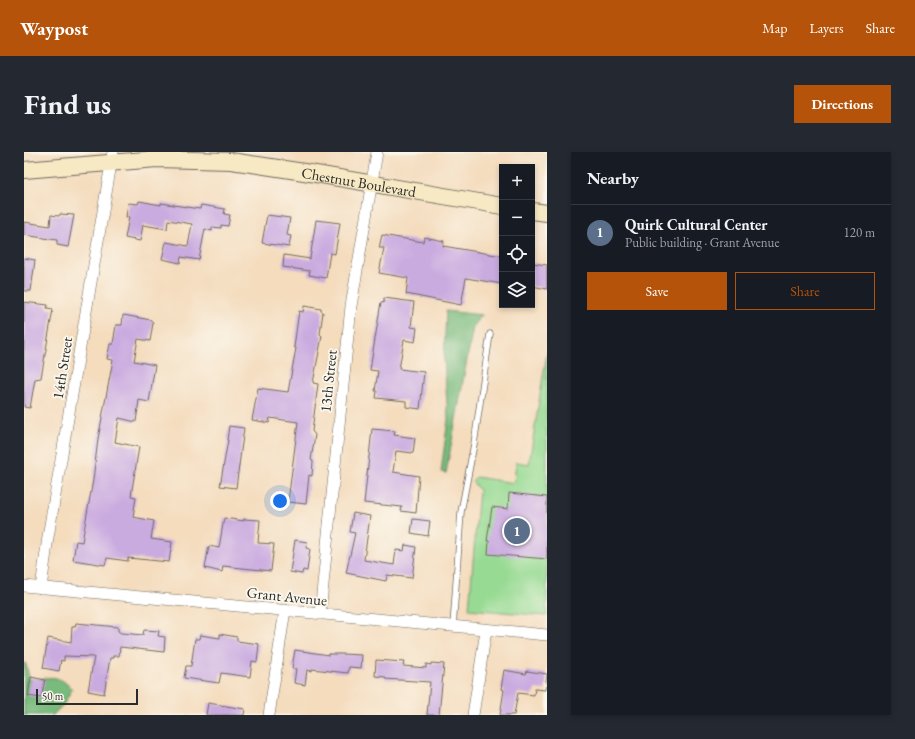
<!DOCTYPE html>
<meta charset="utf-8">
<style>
body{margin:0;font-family:"EB Garamond",serif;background:#242831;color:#f1f3f6}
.controls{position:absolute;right:12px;top:12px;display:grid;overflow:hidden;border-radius:0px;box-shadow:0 2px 6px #0003}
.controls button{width:36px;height:36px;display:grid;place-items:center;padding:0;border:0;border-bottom:1px solid #363941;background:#171b24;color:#f1f3f6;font:20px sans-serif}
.scale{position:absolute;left:12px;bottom:10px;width:102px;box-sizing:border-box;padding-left:4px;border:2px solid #2b2b2b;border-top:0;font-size:11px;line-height:14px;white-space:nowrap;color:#2b2b2b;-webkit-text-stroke:3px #fbf7ec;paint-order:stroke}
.you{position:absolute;left:256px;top:349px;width:14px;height:14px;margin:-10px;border:3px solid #fff;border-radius:50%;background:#1a73e8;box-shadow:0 0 0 6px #1a73e833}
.badge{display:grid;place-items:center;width:26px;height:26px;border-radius:50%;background:#b45309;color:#fff;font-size:13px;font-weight:700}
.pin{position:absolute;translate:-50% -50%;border:2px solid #fff;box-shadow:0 1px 4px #0006}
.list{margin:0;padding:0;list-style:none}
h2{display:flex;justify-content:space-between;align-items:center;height:52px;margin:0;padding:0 16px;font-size:17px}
h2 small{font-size:13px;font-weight:400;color:#9ea1a6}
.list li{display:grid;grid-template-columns:26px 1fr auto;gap:12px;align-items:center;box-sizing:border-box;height:56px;padding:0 16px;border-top:1px solid #363941}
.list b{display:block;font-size:15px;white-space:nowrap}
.list p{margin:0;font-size:13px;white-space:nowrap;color:#9ea1a6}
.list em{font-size:13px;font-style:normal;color:#9ea1a6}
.actions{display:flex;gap:8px;padding:12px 16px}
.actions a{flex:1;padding:9px 0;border:1px solid #b45309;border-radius:0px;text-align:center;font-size:14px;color:#b45309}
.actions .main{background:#b45309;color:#fff}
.icon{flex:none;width:22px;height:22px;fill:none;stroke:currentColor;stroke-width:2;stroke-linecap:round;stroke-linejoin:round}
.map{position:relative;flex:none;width:523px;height:563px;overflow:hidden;border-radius:0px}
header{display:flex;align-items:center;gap:24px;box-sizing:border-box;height:56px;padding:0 20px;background:#b45309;color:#fff}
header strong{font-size:19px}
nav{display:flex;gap:22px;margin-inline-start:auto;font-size:14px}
.intro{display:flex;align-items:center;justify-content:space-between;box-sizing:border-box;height:96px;padding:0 24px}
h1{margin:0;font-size:28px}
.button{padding:10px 18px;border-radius:0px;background:#b45309;color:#fff;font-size:14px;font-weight:700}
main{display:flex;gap:24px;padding:0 24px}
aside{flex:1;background:#171b24;border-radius:0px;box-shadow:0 2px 6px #0003}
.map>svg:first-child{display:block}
.green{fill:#97da93;stroke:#61825f}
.forest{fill:#79ba7d;stroke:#527254}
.building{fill:#caabe0}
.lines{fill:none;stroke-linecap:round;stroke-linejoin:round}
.lane-casing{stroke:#71695e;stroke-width:7}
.street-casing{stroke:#71695e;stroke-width:12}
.secondary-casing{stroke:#71695e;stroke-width:18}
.lane{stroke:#fff;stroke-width:5.5}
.street{stroke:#fff;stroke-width:11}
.secondary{stroke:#f6e9c3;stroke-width:16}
.labels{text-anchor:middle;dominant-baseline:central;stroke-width:3.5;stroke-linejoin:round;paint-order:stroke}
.street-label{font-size:15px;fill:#2b2b2b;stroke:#fbf7ec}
</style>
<header>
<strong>Waypost</strong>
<nav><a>Map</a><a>Layers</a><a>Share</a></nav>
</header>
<div class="intro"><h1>Find us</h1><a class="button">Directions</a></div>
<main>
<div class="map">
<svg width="523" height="563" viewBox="0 0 523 563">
<rect width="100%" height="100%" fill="#fbf7ec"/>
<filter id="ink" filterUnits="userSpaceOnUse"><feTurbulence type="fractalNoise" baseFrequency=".025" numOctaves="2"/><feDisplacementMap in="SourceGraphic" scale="8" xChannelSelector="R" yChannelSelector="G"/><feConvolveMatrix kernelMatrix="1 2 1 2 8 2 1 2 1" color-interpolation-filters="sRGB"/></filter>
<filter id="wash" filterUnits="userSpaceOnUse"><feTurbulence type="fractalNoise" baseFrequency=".012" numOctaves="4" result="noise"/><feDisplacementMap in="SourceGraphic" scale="16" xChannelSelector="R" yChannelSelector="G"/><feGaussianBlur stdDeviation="0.9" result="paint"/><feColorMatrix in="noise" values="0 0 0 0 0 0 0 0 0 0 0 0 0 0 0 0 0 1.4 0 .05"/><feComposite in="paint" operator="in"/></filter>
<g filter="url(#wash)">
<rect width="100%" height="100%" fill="#f4dcbd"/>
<path class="green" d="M 523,200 L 523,464 L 445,457 L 455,338 L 448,329 L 452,325 L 490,331 L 492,310 L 505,312 Z"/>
<g class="forest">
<path d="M 422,159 L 458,163 L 449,175 L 422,321 L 417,320 L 424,267 L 420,206 Z"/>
<path d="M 0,510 L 2,512 L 6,529 C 26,525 33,521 48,537 L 40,552 L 29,563 L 0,563 Z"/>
</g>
<g id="blocks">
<g class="building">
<path d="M 115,49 L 137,53 L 137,51 L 176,57 L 177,53 L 201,57 L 200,62 L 206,63 L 204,74 L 197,73 L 197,76 L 188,75 L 188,79 L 181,77 L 175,108 L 157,105 L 156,111 L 138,107 L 142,90 L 164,94 L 168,72 L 144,68 L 143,77 L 119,73 L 116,89 L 101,86 L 105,65 L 102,65 L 104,51 L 114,52 Z"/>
<path d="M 36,62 L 50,63 L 44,95 L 33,93 L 33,88 L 0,83 L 0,70 L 26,74 L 27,63 L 35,64 Z"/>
<path d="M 243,63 L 266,66 L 263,83 L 267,84 L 265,95 L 238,91 Z"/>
<path d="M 292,68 L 316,71 L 311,102 L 306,101 L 302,126 L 285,123 L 286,119 L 259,115 L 260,103 L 286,107 Z"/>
<path d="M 358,83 L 399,90 L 400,85 L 420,89 L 419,94 L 478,104 L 478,132 L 442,126 L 437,153 L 382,142 L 384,126 L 355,121 L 360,96 L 355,96 Z"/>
<path d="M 0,106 L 11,108 L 7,139 L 0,139 Z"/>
<path d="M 508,111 L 523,113 L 523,137 L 508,134 Z"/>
<path d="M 360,146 L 390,150 L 387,175 L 393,176 L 391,190 L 380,188 L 375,217 L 400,220 L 396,257 L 382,255 L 382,249 L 352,246 L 353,239 L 351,239 L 354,219 L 346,218 L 357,150 L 360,151 Z"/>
<path d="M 0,150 L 24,153 L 23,156 L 29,157 L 17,226 L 11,227 L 6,256 L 0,255 Z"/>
<path d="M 280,154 L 297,157 L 297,159 L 299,160 L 296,182 L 298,184 L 289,231 L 294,232 L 288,279 L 291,283 L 287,308 L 289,309 L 288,324 L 285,323 L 282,352 L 264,350 L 274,270 L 246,266 L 245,271 L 228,268 L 234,236 L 264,240 L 272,196 L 270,195 L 275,159 L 279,160 Z"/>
<path d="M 99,163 L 127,168 L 129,171 L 126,189 L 114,187 L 110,209 L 131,213 L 125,250 L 115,248 L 112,270 L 95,266 L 91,290 L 115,295 L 107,344 L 112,345 L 109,365 L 130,369 L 127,387 L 148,390 L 145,410 L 104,406 L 104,409 L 83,406 L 81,413 L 49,408 L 52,389 L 58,390 L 69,328 L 74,287 L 89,208 L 83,207 L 86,192 L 89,192 L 92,173 L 98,173 Z"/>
<path d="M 205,274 L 220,276 L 212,336 L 196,334 L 204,288 L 203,288 Z"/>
<path d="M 348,277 L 371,279 L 370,283 L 391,286 L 389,301 L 372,299 L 369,320 L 395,324 L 392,361 L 377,359 L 378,355 L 340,351 Z"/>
<path d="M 485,341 L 523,345 L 523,407 L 464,402 L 465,389 L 463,389 L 468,355 L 484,357 Z"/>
<path d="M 329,361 L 346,364 L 340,408 L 370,413 L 372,398 L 380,399 L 381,393 L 392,395 L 388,426 L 363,423 L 362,429 L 322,421 L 331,381 L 326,380 Z"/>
<path d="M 200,366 L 220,369 L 220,367 L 236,368 L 234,391 L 250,392 L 247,419 L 199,414 L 198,420 L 181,416 L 185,394 L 195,396 Z"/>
<path d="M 389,367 L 406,369 L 404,384 L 387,381 Z"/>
<path d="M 271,388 L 283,390 L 282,396 L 286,397 L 283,419 L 279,418 L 278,422 L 266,420 Z"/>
<path d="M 52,471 L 94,475 L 94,479 L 97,481 L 119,483 L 120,478 L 135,479 L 134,484 L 141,485 L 140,500 L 96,495 L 95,504 L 89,504 L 89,506 L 86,506 L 80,542 L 64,539 L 70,505 L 40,504 L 40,509 L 37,508 L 35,519 L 19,516 L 24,486 L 47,490 L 48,475 L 51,475 Z"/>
<path d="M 196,482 L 213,485 L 213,489 L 235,492 L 233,510 L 228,509 L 226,525 L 197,521 L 195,531 L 160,526 L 162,514 L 167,514 L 171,487 L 175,487 L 176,483 L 196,486 Z"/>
<path d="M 271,498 L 305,503 L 305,502 L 318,502 L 338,503 L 337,516 L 325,515 L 324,521 L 288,517 L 288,519 L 283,518 L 281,533 L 270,531 L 272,517 L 268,516 Z"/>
<path d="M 352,508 L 380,510 L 379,514 L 402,516 L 402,512 L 407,513 L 407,511 L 420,512 L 415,563 L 403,563 L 406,530 L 361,527 L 361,525 L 351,524 Z"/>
<path d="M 480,518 L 502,522 L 503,519 L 523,522 L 521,538 L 511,537 L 510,543 L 494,541 L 490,563 L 476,563 L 480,538 L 477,537 Z"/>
<path d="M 7,525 L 21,528 L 17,546 L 4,544 Z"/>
<path d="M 184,551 L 221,557 L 220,563 L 182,563 Z"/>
</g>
</g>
</g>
<g filter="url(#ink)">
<use href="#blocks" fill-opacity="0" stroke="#71695e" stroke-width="1"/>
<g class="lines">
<defs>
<path id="lane" d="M 429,475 L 437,360 L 450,292 L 466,182"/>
<g id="street">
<path d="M 0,434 L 523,483"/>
<path d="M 17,436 L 24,385 L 89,0"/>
<path d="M 296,462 L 327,154 L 353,0"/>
<path d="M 245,563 L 261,458"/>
<path d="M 449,563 L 462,478"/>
</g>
<g id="secondary">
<path id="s1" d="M 0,18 L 133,7 L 207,9 L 280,20 L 478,54"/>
<path d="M 508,59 L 523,61"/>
</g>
</defs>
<use href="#lane" class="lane-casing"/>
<use href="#street" class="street-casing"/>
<use href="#secondary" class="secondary-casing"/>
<use href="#lane" class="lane"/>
<use href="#street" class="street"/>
<use href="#secondary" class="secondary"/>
</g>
</g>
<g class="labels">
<g class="street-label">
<text stroke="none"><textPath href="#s1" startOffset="337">Chestnut Boulevard</textPath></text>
<text transform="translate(38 216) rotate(-81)">14th Street</text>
<text transform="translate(304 229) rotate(-84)">13th Street</text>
<text transform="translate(263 444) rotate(6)">Grant Avenue</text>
</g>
</g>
</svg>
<div class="controls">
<button>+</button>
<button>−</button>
<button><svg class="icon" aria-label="locate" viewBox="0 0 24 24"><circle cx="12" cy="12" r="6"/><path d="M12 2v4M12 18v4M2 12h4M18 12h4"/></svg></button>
<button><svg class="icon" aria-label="layers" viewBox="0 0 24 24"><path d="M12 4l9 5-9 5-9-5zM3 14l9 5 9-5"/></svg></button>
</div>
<div class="scale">50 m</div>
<div class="you"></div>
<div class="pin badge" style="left:493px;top:379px;background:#5c6f8a">1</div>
</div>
<aside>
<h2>Nearby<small></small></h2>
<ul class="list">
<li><span class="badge" style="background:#5c6f8a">1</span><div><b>Quirk Cultural Center</b><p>Public building · Grant Avenue</p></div><em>120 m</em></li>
</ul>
<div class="actions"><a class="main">Save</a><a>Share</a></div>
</aside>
</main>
